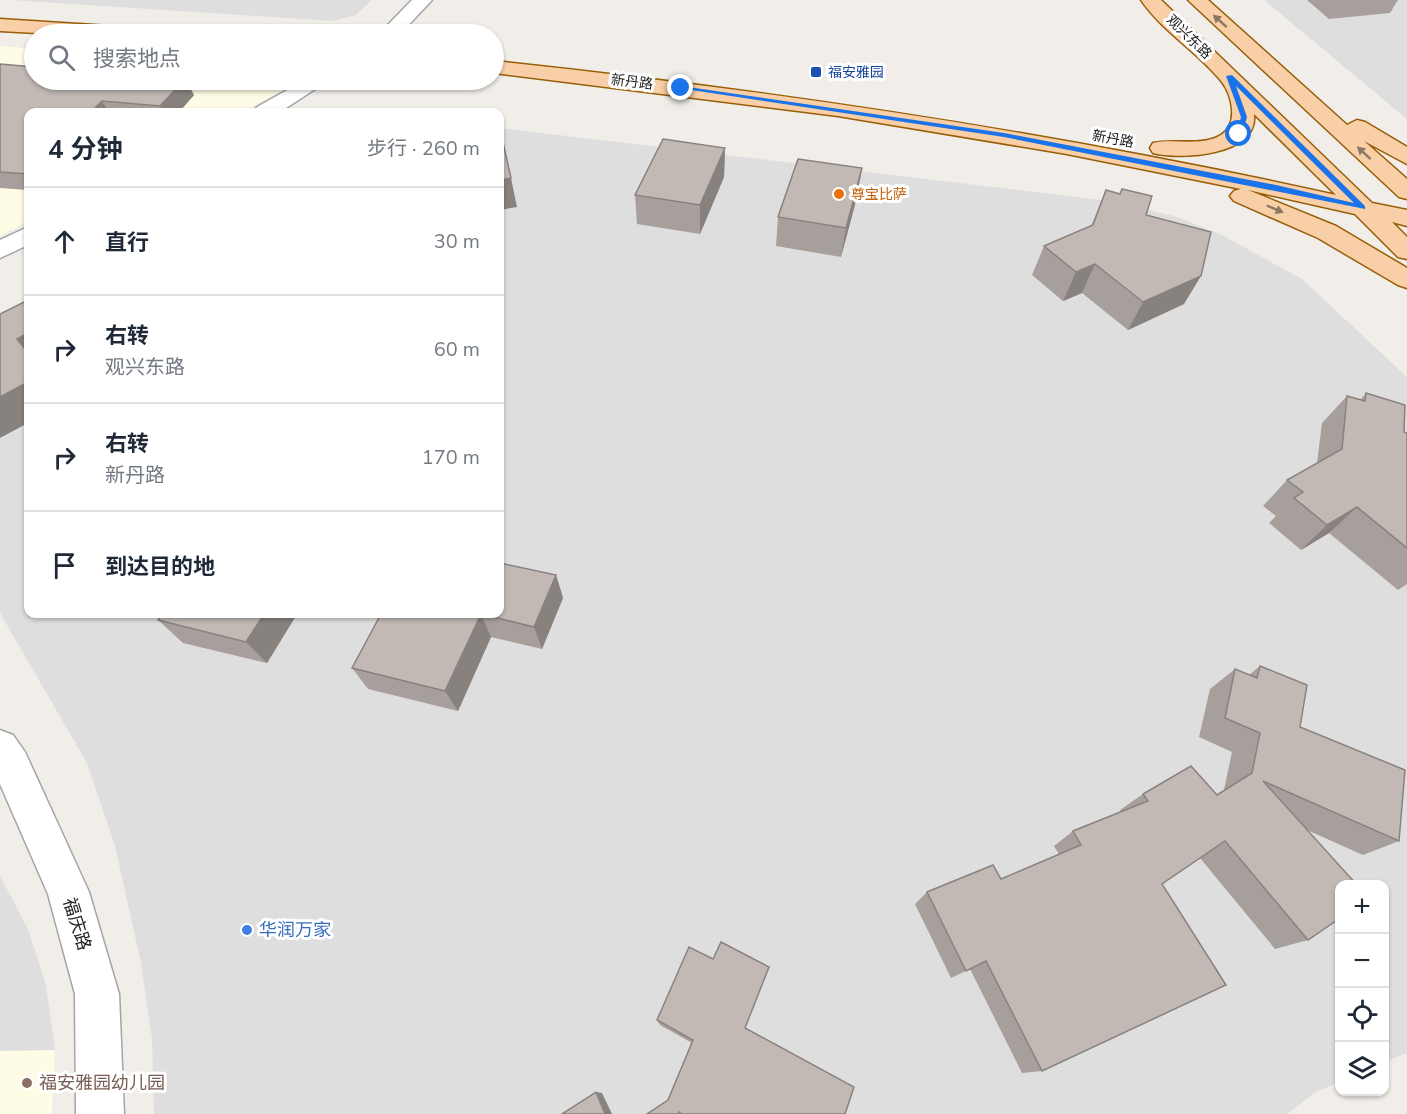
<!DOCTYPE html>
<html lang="zh">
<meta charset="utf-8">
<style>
body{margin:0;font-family:"Nunito Sans","Noto Sans SC",sans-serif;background:#f6f6f7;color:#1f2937}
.controls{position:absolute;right:18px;bottom:18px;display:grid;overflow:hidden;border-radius:12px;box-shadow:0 2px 4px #0004}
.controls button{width:54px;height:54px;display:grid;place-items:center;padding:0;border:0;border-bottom:2px solid #e0e1e3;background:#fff;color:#1f2937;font:30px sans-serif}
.stop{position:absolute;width:18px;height:18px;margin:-14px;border:4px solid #1a73e8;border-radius:50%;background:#fff}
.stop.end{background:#1a73e8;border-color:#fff;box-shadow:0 2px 6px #0008}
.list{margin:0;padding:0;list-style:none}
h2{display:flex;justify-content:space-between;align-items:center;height:78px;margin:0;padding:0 24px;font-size:26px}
h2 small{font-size:20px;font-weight:400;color:#747a83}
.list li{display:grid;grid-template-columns:39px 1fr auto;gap:18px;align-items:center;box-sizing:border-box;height:108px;padding:0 24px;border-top:2px solid #e0e1e3}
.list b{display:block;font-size:22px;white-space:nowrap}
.list p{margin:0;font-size:20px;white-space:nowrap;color:#747a83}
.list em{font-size:20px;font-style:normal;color:#747a83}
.icon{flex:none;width:33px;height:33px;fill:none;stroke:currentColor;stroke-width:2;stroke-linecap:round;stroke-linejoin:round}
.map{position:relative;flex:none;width:1407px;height:1114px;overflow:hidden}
.search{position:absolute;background:#fff;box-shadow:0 2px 4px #0004;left:24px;top:24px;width:480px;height:66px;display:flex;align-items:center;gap:15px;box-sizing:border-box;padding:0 21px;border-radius:33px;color:#747a83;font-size:22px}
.panel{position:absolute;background:#fff;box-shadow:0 2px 4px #0004;left:24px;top:108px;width:480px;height:510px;border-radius:12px}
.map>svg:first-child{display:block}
.residential{fill:#dfdede}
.education{fill:#fefce5}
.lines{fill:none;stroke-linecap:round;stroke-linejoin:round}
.minor-casing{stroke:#a5a5a5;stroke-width:3}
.major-casing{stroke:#985d07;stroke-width:3}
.minor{fill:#fff;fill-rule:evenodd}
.major{fill:#f8cfa6;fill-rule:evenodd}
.wall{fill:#a79f9c}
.shaded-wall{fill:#88827f}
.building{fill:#c2b9b5;stroke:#88827f;stroke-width:1.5}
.oneway{fill:#8c7864}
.route{fill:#1a73e8}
.transit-dot{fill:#1a4fb4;stroke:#fff;stroke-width:2}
.food-dot{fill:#e8710a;stroke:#fff;stroke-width:2}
.shop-dot{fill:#3f7fe0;stroke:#fff;stroke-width:2}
.education-dot{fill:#8d6e63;stroke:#fff;stroke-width:2}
.labels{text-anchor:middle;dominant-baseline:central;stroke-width:6;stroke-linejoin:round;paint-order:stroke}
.far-street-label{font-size:14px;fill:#212121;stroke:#fff}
.far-transit-label{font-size:14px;fill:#164399;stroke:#fff;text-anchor:start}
.far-food-label{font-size:14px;fill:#c56008;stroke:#fff;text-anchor:start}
.near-street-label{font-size:18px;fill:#212121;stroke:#fff}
.near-shop-label{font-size:18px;fill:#366cbe;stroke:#fff;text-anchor:start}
.near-education-label{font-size:18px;fill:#785e54;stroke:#fff;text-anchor:start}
</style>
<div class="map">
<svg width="1407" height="1114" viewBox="0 0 1407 1114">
<rect width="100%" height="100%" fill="#f1eee9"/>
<g class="residential">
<path d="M 12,0 L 372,0 L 356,15 L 333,21 Z"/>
<path d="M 1264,0 L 1407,0 L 1407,119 Z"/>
<path d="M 500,128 L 1119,202 L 1177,217 L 1220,234 L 1302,279 L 1407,377 L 1407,1053 L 1385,1062 L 1384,884 L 1340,884 L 1339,1082 L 1316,1092 L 1287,1114 L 154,1114 L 152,1039 L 141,963 L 115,846 L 87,763 L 0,613 L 0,318 L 28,303 L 28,614 L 500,614 Z"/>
<path d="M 0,876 L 28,929 L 46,985 L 55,1050 L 52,1114 L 0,1114 Z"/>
</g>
<g class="education">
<path d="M 0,46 L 34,49 L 34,80 L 292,80 L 284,90 L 241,112 L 28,112 L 28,221 L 0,236 Z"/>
<path d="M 55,1050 L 52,1114 L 0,1114 L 0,1051 Z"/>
</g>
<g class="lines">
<defs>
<g id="minor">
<path d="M 412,0 L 432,0 L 400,34 L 379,34 Z"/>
<path d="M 305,80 L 329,80 L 280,112 L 254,112 L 257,107 Z"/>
<path d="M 28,227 L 28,245 L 0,258 L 0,240 Z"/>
<path d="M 0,730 L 13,735 L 25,752 L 89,892 L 119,994 L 124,1114 L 76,1114 L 75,994 L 48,894 L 0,784 Z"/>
</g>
<g id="major">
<path d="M 1141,0 L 1161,0 L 1372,203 L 1407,210 L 1407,226 L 1392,222 L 1407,237 L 1407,259 L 1398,257 L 1355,214 L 1248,190 L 1336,226 L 1407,268 L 1407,288 L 1398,285 L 1318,238 L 1234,201 L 1230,196 L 1234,191 L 1241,189 L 1067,154 L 838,116 L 494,73 L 494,61 C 777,91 1058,133 1336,195 L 1254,114 C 1259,156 1180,160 1153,153 L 1150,148 L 1153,143 C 1175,138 1201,147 1221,135 C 1239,124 1232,95 1222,82 C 1198,52 1162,31 1141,0 Z"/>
<path d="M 1188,0 L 1208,0 L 1347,125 L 1357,120 L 1365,122 L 1407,147 L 1407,164 L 1364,141 L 1407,179 L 1407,199 L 1399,197 Z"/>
<path d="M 0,19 L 140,28 L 147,30 L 150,34 L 56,34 L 0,31 Z"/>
</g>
</defs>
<use href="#minor" class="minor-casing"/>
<use href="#major" class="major-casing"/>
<use href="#minor" class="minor"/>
<use href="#major" class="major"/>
</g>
<g class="wall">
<path d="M 1307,0 L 1398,0 L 1390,13 L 1329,19 Z"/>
<path d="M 0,64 L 194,95 L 179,112 L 28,112 L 28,190 L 0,188 Z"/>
<path d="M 725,148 L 724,177 L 700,234 L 637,224 L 635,195 Z"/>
<path d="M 1106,190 L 1146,215 L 1184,304 L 1128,330 L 1082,293 L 1063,301 L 1032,275 L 1044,246 L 1091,226 Z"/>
<path d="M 857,197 L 841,257 L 776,246 L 778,217 Z"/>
<path d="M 1366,393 L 1404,432 L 1407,433 L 1407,584 L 1398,590 L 1329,533 L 1301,550 L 1269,523 L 1276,516 L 1263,506 L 1287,480 L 1317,463 L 1322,423 L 1347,396 L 1360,400 Z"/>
<path d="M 556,575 L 563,598 L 542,649 L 491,637 L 458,711 L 368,689 L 352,668 Z"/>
<path d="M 297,614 L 267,663 L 183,643 L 158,620 Z"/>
<path d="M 1260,666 L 1300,727 L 1399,841 L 1363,855 L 1307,830 L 1308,940 L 1275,949 L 1200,858 L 1162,884 L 1042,1071 L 1022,1073 L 970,969 L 951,978 L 915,904 L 927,892 L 1001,879 L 1059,854 L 1054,846 L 1073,831 L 1121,812 L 1120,810 L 1143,794 L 1217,795 L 1224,790 L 1232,752 L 1199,737 L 1210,689 L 1235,669 L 1249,675 Z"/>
<path d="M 657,1020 L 745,1028 L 668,1100 L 692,1043 L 660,1025 Z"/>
</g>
<g class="shaded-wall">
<path d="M 184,80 L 186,80 L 194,95 L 179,112 L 164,112 L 160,106 Z"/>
<path d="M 102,101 L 109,112 L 91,112 Z"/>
<path d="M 725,148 L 724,177 L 700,234 L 700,205 Z"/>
<path d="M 862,168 L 857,197 L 841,257 L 846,228 Z"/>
<path d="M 511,178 L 517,207 L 500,210 L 500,180 Z"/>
<path d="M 1095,264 L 1082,293 L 1063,301 L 1076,272 Z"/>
<path d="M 1201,276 L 1184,304 L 1128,330 L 1143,302 Z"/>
<path d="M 28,333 L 28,353 L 17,339 Z"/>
<path d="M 28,382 L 28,423 L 0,438 L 0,397 Z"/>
<path d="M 1357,507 L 1329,533 L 1301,550 L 1327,525 Z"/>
<path d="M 556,575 L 563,598 L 542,649 L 534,627 Z"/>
<path d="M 264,614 L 297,614 L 267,663 L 246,642 Z"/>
<path d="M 481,614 L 491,637 L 458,711 L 445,691 Z"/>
<path d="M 596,1092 L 602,1093 L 612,1114 L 605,1114 Z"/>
</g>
<g class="building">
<path d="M 0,64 L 34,67 L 34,80 L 184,80 L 160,106 L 102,101 L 91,112 L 28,112 L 28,174 L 0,172 Z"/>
<path d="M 500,129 L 511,178 L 500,180 Z"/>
<path d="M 663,139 L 725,148 L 700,205 L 635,195 Z"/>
<path d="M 798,159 L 862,168 L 846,228 L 778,217 Z"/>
<path d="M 1122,189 L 1152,196 L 1146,215 L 1211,232 L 1201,276 L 1143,302 L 1095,264 L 1076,272 L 1044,246 L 1093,225 L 1106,190 L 1120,194 Z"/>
<path d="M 28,300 L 28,333 L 17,339 L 28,353 L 28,382 L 0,397 L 0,314 Z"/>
<path d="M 1366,393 L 1405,405 L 1404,432 L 1407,433 L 1407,548 L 1357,507 L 1327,525 L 1294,498 L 1303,492 L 1287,480 L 1342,449 L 1347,396 L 1365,401 Z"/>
<path d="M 500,563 L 556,575 L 534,627 L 481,614 L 445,691 L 352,668 L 381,614 L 500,614 Z"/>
<path d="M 163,614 L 264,614 L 246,642 L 158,620 Z"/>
<path d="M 1260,666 L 1307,685 L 1300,727 L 1405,770 L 1399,841 L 1263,781 L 1357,885 L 1340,885 L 1340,918 L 1308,940 L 1225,841 L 1162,884 L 1226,985 L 1042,1071 L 986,961 L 966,971 L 927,892 L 993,865 L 1001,879 L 1081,845 L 1073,831 L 1148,801 L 1143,794 L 1191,766 L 1217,795 L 1252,773 L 1260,733 L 1225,718 L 1235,669 L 1257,678 Z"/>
<path d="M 721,942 L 769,967 L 745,1028 L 854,1087 L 845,1114 L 682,1114 L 679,1112 L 679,1114 L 647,1114 L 668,1100 L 693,1040 L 657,1020 L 689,947 L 713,959 Z"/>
<path d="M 596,1092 L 605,1114 L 562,1114 Z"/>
</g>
<defs><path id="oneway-solid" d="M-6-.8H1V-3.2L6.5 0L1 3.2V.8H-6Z" transform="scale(1.5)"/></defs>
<g class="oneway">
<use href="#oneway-solid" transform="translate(1220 21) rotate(-138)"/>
<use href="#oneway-solid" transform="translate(1364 153) rotate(-137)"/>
<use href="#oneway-solid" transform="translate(1275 209) rotate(23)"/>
</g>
<path class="route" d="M 1232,75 L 1365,206 L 1365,209 L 1004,137 L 678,88 L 681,86 L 1004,133 L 1276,185 L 1354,203 L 1236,86 L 1247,117 L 1242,134 L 1237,135 L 1241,117 L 1226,76 Z"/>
<rect class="transit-dot" x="810" y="66" width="12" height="12" rx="3"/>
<circle class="food-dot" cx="839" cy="194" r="6"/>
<circle class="shop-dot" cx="247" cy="930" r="6"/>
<circle class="education-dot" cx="27" cy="1083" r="6"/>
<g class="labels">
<g class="far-street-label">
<text transform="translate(1189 37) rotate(44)">观兴东路</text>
<text transform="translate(632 82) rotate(7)">新丹路</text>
<text transform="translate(1113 139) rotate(10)">新丹路</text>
</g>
<g class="far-transit-label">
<text x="828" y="72">福安雅园</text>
</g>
<g class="far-food-label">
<text x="851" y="194">尊宝比萨</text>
</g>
<g class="near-street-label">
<text transform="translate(77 924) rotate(73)">福庆路</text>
</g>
<g class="near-shop-label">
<text x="259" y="930">华润万家</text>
</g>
<g class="near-education-label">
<text x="39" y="1083">福安雅园幼儿园</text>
</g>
</g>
</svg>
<div class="controls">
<button>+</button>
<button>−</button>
<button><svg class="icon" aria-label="locate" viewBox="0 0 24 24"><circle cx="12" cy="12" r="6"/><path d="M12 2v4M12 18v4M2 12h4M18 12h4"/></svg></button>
<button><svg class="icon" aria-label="layers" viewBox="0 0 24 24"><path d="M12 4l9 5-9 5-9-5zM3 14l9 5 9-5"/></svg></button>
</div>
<div class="stop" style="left:1239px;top:134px"></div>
<div class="stop end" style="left:681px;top:88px"></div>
<div class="search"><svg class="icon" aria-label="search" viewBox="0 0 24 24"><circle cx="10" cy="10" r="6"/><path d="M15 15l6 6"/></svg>搜索地点</div>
<section class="panel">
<h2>4 分钟<small>步行 · 260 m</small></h2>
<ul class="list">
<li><svg class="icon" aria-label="ahead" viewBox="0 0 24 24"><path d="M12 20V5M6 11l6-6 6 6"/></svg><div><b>直行</b></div><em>30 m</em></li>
<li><svg class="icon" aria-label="right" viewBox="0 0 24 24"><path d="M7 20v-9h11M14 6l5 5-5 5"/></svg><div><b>右转</b><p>观兴东路</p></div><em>60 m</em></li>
<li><svg class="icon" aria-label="right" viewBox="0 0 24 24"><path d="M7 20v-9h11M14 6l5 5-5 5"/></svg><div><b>右转</b><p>新丹路</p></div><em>170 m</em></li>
<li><svg class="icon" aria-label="arrive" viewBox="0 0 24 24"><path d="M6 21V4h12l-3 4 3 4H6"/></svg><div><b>到达目的地</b></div></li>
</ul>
</section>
</div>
